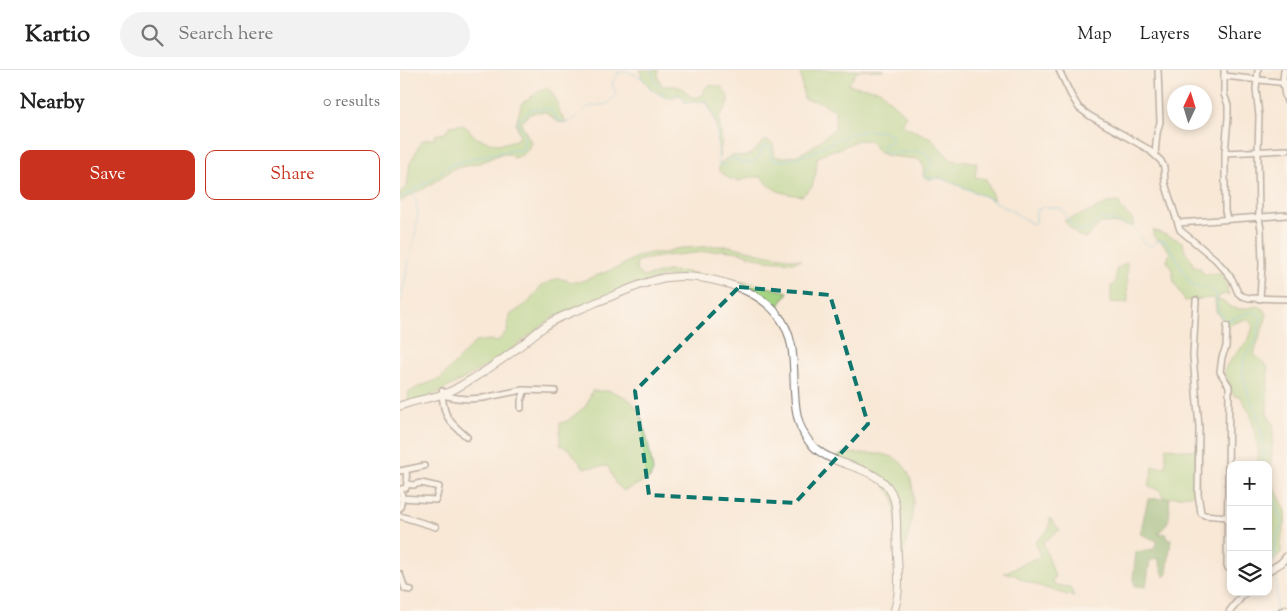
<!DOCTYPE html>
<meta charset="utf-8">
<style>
body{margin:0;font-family:"Sorts Mill Goudy",serif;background:#f2f2f2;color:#222}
.controls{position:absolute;right:15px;bottom:15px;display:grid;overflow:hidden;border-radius:10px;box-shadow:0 2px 8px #0003}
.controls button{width:45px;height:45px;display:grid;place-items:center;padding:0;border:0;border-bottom:1px solid #e0e0e0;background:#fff;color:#222;font:25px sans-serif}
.compass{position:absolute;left:767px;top:15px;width:45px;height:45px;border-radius:50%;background:#fff;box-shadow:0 2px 8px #0003;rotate:4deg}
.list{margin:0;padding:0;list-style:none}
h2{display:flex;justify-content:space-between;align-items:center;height:65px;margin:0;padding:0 20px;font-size:21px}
h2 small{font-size:16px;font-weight:400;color:#767676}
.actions{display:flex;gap:10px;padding:15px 20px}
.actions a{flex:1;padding:11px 0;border:1px solid #c8321e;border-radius:10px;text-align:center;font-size:18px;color:#c8321e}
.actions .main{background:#c8321e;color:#fff}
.icon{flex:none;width:28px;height:28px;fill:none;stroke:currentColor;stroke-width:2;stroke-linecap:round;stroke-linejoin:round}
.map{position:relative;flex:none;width:887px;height:541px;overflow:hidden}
header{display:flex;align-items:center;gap:30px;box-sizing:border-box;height:70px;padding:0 25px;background:#fff;border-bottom:1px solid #e0e0e0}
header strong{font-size:24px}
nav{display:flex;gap:28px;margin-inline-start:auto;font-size:18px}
.search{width:350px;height:45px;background:#f2f2f2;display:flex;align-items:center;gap:12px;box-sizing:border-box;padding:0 18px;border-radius:28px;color:#767676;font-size:19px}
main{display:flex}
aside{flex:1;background:#fff}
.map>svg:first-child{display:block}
.green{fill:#a4d482;stroke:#688056}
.forest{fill:#83b670;stroke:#57704e}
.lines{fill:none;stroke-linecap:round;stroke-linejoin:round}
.stream{stroke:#5ebedd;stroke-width:1}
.minor-casing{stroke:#736d67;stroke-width:8}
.major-casing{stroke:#736d67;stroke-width:9}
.highway-casing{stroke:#736d67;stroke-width:9}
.minor{stroke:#fff;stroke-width:5}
.major{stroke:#fff;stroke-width:6}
.highway{stroke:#fff;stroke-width:7}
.marked{fill:none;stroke:#0f766e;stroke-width:4;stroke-dasharray:10 6;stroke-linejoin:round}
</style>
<header>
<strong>Kartio</strong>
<div class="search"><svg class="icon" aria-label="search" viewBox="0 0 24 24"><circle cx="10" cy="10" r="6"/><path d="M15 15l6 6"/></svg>Search here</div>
<nav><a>Map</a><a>Layers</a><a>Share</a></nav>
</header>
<main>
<aside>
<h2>Nearby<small>0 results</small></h2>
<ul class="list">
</ul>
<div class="actions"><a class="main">Save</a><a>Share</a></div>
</aside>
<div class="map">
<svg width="887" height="541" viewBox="0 0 887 541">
<rect width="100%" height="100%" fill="#fff"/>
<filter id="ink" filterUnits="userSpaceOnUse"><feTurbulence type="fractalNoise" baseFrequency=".02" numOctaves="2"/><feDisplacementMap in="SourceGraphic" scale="10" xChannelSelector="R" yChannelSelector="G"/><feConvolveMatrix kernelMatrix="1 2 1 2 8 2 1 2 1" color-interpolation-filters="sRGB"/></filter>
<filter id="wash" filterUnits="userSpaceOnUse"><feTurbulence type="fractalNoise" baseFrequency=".0096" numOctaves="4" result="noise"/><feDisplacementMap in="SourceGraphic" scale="20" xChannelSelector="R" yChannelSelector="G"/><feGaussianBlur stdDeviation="1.12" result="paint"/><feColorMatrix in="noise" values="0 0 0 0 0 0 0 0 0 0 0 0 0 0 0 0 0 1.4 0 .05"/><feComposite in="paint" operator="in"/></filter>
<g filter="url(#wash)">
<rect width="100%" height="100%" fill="#f8e8d6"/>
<g class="green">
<path d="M 240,0 L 258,0 L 258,7 L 262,16 C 269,15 278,15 284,20 C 291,26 292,30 303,25 L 305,18 L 310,15 L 322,17 C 334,33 326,34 319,49 L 322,70 L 319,88 C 318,66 318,51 306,31 L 285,33 L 283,27 L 279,25 L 271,28 L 265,27 L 252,20 L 242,8 Z"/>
<path d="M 400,0 L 484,0 L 458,0 L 448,15 L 480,20 L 486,27 L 506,45 L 501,55 L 531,68 L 551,90 L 568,91 L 577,93 L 575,107 L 586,109 L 594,130 L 541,108 L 529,109 L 523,106 L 524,97 L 519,89 L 488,86 L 480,83 L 470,71 L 458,70 L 439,79 L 427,82 L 417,88 L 416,102 L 412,117 L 402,126 C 382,123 375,123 361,107 L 349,107 L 339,111 L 330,109 L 319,101 L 319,95 L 325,89 L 333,85 C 353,90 352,80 366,70 L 373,74 L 375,86 C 400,92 417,73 435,58 L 435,40 L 420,32 L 404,29 Z"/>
<path d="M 144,18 L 150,20 L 156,29 L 160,43 L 167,53 L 158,52 L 145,42 L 136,42 L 128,45 L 121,53 L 131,72 C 128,82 124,85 114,88 L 109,84 L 100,84 L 82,92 L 53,99 L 44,105 L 24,119 L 14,123 L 0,132 L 0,122 L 7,117 L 10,93 L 21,72 L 27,69 L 34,69 L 35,65 L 45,63 L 50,56 C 54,56 58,54 62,55 C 69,57 71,64 77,68 C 80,69 93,73 97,74 C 102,74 116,71 120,67 L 116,53 L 122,33 Z"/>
<path d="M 719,132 L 721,138 L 733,150 L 733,157 L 722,154 L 701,153 L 686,168 L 678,166 L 664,151 L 693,140 L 707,133 Z"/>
<path d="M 753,160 C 758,162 781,170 783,173 C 784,175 784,179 785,181 C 788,186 791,188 793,195 L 800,198 L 803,203 C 809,205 815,203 821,204 L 825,210 L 829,226 L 824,224 L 820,226 L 817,230 L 824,232 L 832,238 L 842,239 L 858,236 L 864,239 L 867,245 L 854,284 L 868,297 L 867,343 L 874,357 L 870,407 L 885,439 L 885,454 L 882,465 L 881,483 L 876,488 L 868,494 L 868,451 L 873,444 L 871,435 L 868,434 L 868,395 L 857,395 L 859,383 L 851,345 L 840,326 L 834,326 L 824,300 L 828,293 L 849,269 L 853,257 L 850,250 L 842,250 L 827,256 L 816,241 L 815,230 L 812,228 L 785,231 L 774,212 L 772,200 L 767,191 L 770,182 L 761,171 L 753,166 Z"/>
<path d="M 317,176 L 330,176 L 368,185 L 401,190 L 393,192 L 364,190 L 339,182 L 323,180 L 266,186 L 237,191 L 236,200 L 243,207 L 267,201 L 288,202 L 350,213 L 388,222 L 376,240 L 360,226 L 310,208 L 264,206 L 154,247 L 98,289 L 62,310 L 25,329 L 9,332 L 8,323 L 20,316 L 40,309 L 75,272 L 90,270 L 97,272 L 107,261 L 110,245 L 128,233 L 142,215 L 159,208 L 172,212 L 179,212 L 219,197 L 238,186 L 251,183 L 266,183 L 274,179 L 285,178 Z"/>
<path d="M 727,192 L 728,233 L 711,232 L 711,216 L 716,211 L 716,199 Z"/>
<path d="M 192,321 L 210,321 L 221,325 L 231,331 L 238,340 L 242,350 L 248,373 L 253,401 L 250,408 L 224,421 L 215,413 L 208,396 L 184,398 L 169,379 L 160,375 L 160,353 L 167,351 L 186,336 Z"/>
<path d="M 766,377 L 781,380 L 798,380 L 798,424 L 763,428 L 760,420 L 749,417 L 753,396 L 766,397 Z"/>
<path d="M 444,383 C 456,384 479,382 490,386 C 531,402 507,471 498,502 L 494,429 L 480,409 L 432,390 Z"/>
<path d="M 650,448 L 660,460 L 643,472 L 655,506 L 652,512 L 654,515 L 670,517 L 674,527 L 630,513 L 614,505 L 604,503 L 640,486 L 635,472 L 649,459 Z"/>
</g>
<path class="forest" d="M 769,428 C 770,444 772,452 758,463 L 767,464 L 767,469 L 771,469 L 767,504 L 764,507 L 758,488 L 750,491 L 746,517 L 735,516 L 733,508 L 736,482 L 754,479 L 757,471 L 740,464 L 748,429 Z"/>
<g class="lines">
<g class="stream">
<path d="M 251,0 L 255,12 L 260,18 L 265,27 L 271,28 L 279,25 L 283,27 L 285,33 L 305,31 C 320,54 317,69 319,95 L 325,95 L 330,89 L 336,89 L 342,93 C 355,92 359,91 362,78 L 368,75 L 371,80 L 372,90 L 384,91 L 400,87 L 417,80 L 450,64 L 469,60 L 483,62 L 492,66 L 492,71 L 483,75 L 483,82 L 493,83 L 521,81 L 530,87 L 531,95 L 523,106 C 532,111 537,106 545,110 C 576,122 604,134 632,154 L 636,152 L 636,141 L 643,137 L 661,138 L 669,152 L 678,161 L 691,158 L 701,148 L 733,157 L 744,173 L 751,176 L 756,171 L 765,171 L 771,179 L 791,215 L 800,218 L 809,218 L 816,223 L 818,240 L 825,251 L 855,241 L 861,247 L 856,271 L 844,286 L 843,306 L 849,327 L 856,342 L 863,370 L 864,395"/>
<path d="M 0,128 L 29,111 L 50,95 L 78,87 L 107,81 L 123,80 L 125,66 L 117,52 L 131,39 L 150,39 L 158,50 L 167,53 L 176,48 L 187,37 L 207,34 L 216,26 L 212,14 L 218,3 L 227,1 L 242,8 L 252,20 L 264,27"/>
<path d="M 0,233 L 16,160 L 18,143 L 16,130 L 11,123"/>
<path d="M 868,418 L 875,431 L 882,453 L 874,477 L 875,493"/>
<path d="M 875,499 L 877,519 L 876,541"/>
</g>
</g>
</g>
<g filter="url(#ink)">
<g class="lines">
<defs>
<g id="minor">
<path d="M 659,0 L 671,25 L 679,38 L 690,46 L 748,79 L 761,91 L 764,97 L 765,113 L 780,160 L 815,189 L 825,200 L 832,209 L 838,223 L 842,226 L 849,228 L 887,229"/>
<path d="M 824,0 L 824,24 L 828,35 L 828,48 L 825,83 L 825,141 L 827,149"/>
<path d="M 858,0 L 856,19 L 859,46 L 858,82 L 859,148 L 861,159 L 862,195 L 860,229"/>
<path d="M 884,0 C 882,12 883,21 887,32"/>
<path d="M 824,6 L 887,13"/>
<path d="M 825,83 L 887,80"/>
<path d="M 755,84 L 757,63 L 760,52 L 758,0"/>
<path d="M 778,153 L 887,145"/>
<path d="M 796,230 L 793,286 L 799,357 L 798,424 L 801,443 L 804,445 L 827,447"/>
<path d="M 827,256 L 826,277 L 822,287 L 820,302 L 829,316 L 829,321 L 827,495 L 828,498 L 831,499"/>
<path d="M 42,321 C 43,346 48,351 67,367"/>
<path d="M 42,325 L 57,328 L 68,329 L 83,328 L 122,320 L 155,321"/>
<path d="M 121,338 L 121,331 L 125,320"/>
<path d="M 0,401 L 24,396"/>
<path d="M 0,428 L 36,430 L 39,417 L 21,413 L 13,415 L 7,414"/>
<path d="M 0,438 L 2,429 L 1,419 L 6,418 L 7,414 L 6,400"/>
<path d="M 0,446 L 36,457"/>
<path d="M 0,504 L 5,519 L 11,520"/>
<path d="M 881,541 L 887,539"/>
</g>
<g id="major">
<path d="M 868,501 L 881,493 L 887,486"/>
<path d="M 830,541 L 845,522"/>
</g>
<path id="highway" d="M 0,336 C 19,328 37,329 55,319 C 78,306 100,292 120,276 C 130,268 140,259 151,252 C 165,244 182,239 197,232 C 219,224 240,213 263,208 C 298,202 354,215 377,244 C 410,282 377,343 415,378 C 433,394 459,395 478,408 C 486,413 491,420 494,429 C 498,443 496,458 497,472 C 497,494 502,519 494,541"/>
</defs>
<use href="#minor" class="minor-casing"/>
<use href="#major" class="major-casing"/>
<use href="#highway" class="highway-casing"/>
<use href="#minor" class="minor"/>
<use href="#major" class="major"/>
<use href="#highway" class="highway"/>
</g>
</g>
<path d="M0 0H887V541H0ZM 339,217 L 430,225 L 468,354 L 395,433 L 249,425 L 235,321 Z" fill="#f8e8d6" fill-opacity=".55" fill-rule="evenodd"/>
<path class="marked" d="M 339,217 L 430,225 L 468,354 L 395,433 L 249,425 L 235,321 Z"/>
</svg>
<div class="controls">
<button>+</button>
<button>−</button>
<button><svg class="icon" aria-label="layers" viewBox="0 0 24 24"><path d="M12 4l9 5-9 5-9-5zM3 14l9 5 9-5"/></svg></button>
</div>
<svg class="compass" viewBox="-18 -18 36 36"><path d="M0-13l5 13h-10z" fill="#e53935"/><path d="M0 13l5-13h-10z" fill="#767676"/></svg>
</div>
</main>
